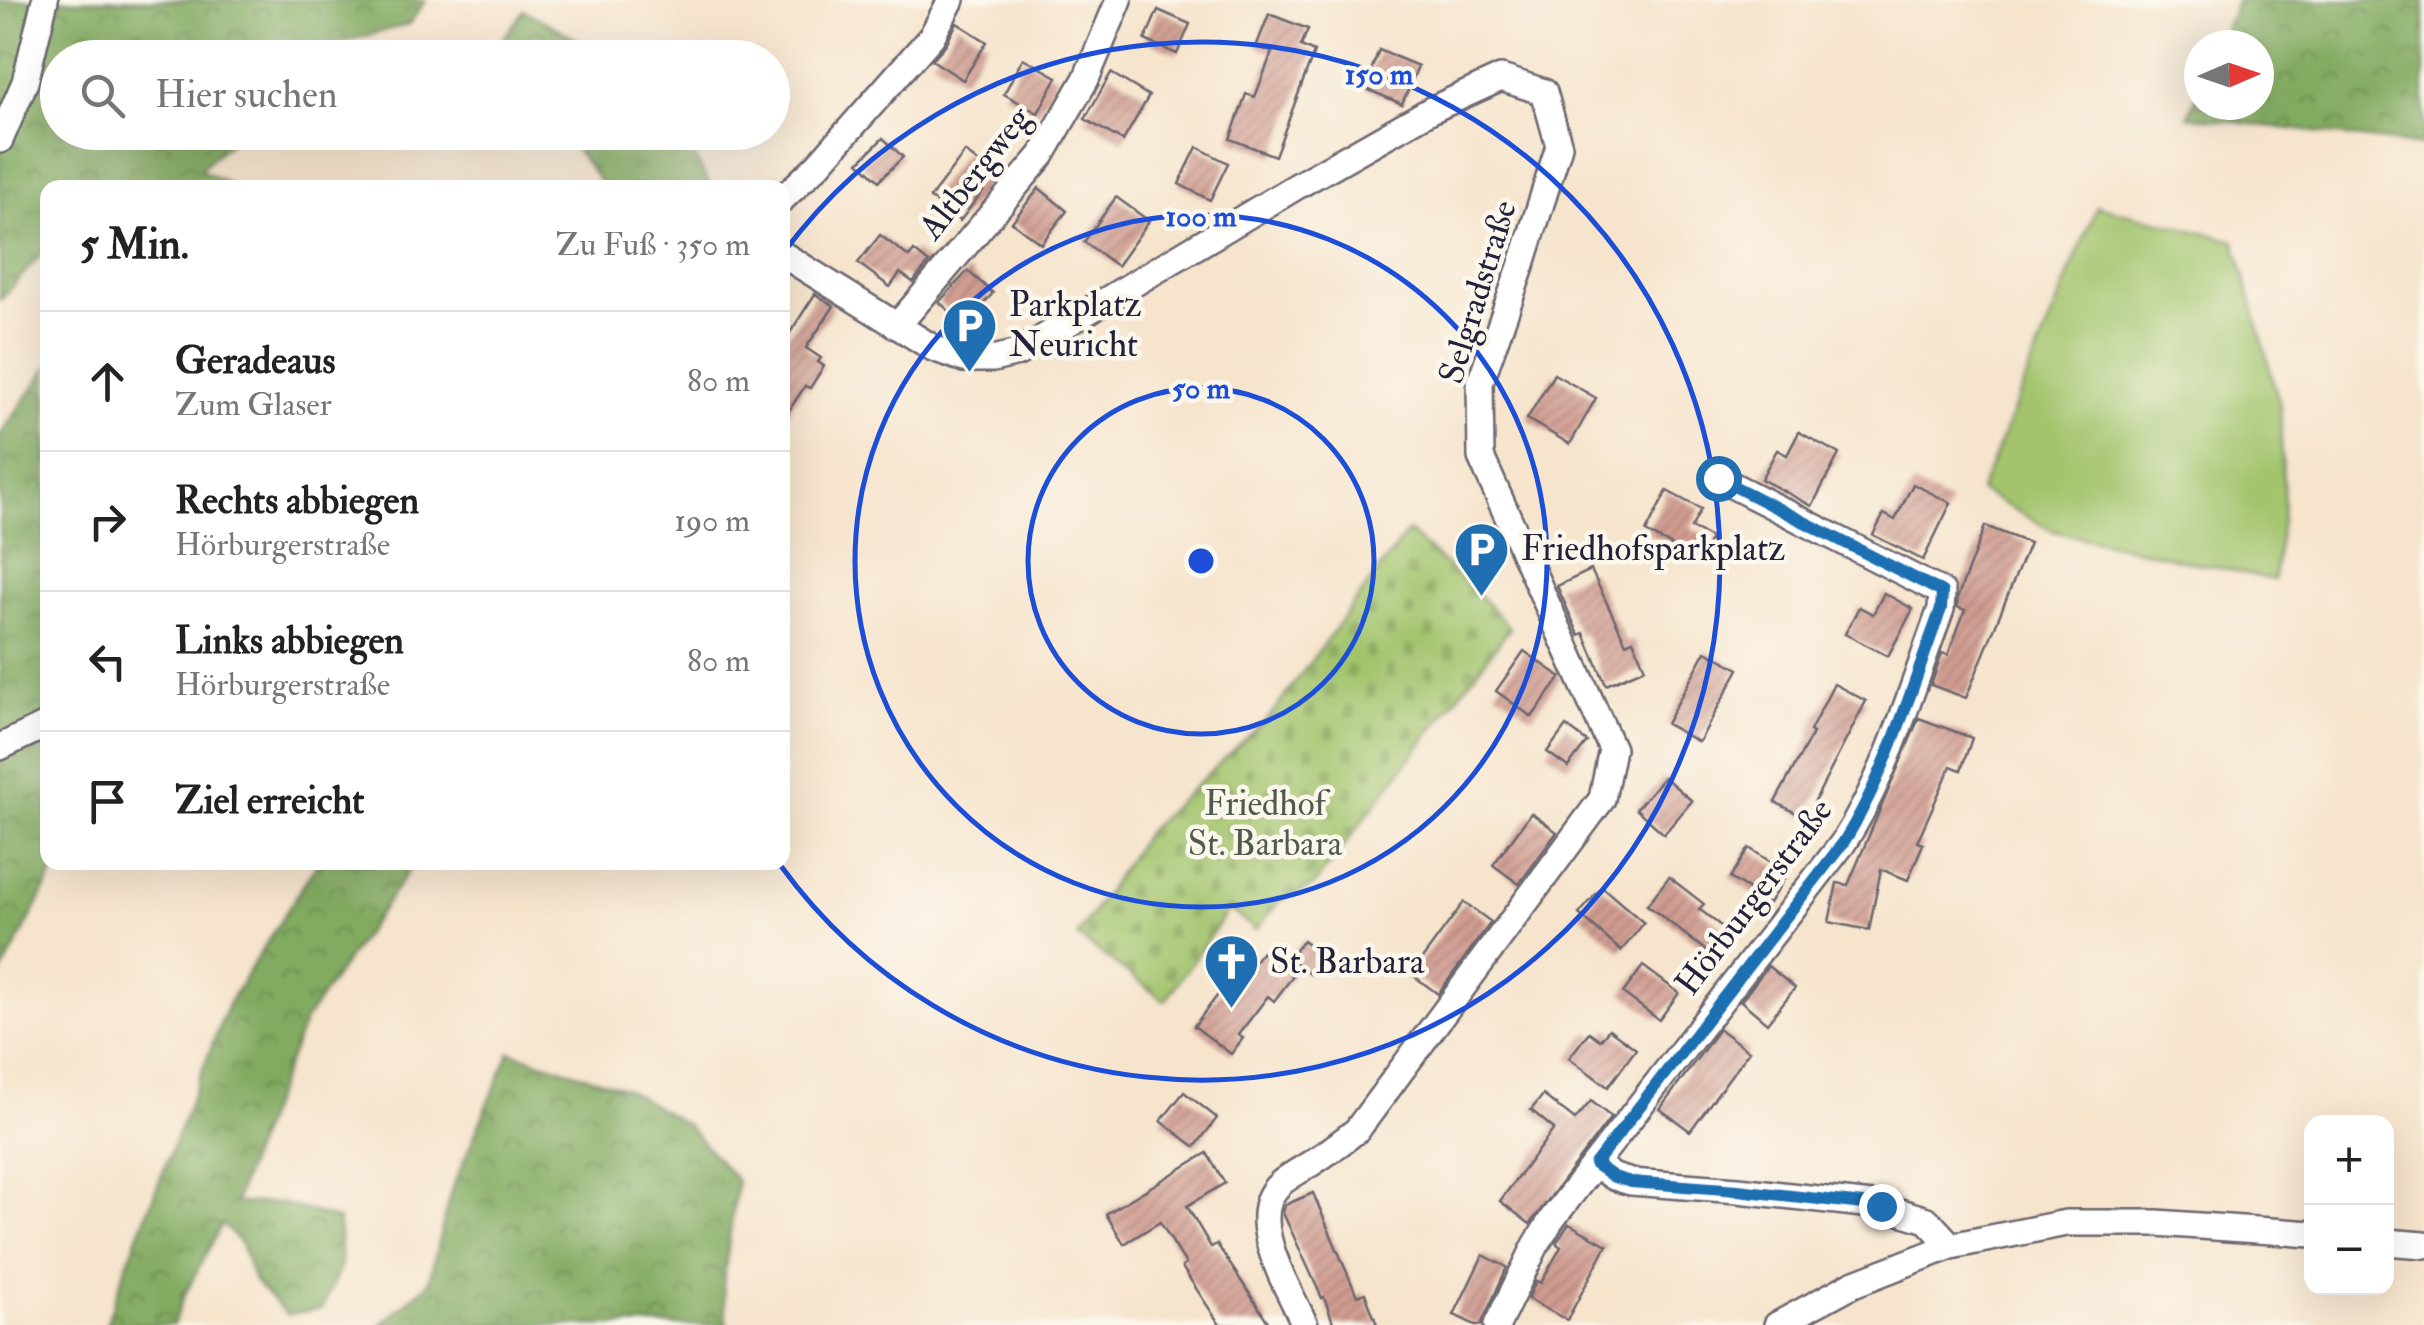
<!DOCTYPE html>
<html lang="de">
<meta charset="utf-8">
<style>
body{margin:0;font-family:"IM FELL Double Pica",serif;background:#f6f6f6;color:#222}
.controls{position:absolute;right:30px;bottom:30px;display:grid;overflow:hidden;border-radius:20px;box-shadow:0 10px 40px #0002}
.controls button{width:90px;height:90px;display:grid;place-items:center;padding:0;border:0;border-bottom:2px solid #e0e0e0;background:#fff;color:#222;font:50px sans-serif}
.compass{position:absolute;left:2184px;top:30px;width:90px;height:90px;border-radius:50%;background:#fff;box-shadow:0 10px 40px #0002;rotate:88deg}
.stop{position:absolute;width:30px;height:30px;margin:-22px;border:8px solid #1f6fb2;border-radius:50%;background:#fff}
.stop.end{background:#1f6fb2;border-color:#fff;box-shadow:0 2px 10px #0008}
.list{margin:0;padding:0;list-style:none}
h2{display:flex;justify-content:space-between;align-items:center;height:130px;margin:0;padding:0 40px;font-size:42px}
h2 small{font-size:32px;font-weight:400;color:#767676}
.list li{display:grid;grid-template-columns:65px 1fr auto;gap:30px;align-items:center;box-sizing:border-box;height:140px;padding:0 40px;border-top:2px solid #e0e0e0}
.list b{display:block;font-size:38px;white-space:nowrap}
.list p{margin:0;font-size:32px;white-space:nowrap;color:#767676}
.list em{font-size:32px;font-style:normal;color:#767676}
.icon{flex:none;width:55px;height:55px;fill:none;stroke:currentColor;stroke-width:2;stroke-linecap:round;stroke-linejoin:round}
.map{position:relative;flex:none;width:2424px;height:1325px;overflow:hidden}
.search{position:absolute;background:#fff;box-shadow:0 10px 40px #0002;left:40px;top:40px;width:750px;height:110px;display:flex;align-items:center;gap:25px;box-sizing:border-box;padding:0 35px;border-radius:55px;color:#767676;font-size:38px}
.panel{position:absolute;background:#fff;box-shadow:0 10px 40px #0002;left:40px;top:180px;width:750px;height:690px;border-radius:20px}
.map>svg:first-child{display:block}
.forest{fill:url(#forest-crowns);stroke:#52664e;stroke-width:2.5}
.cemetery{fill:url(#cemetery-stones);stroke:#627354;stroke-width:2.5}
.park{fill:#a3c46d;stroke:#627354;stroke-width:2.5}
.building{fill:url(#building-hatch)}
.lines{fill:none;stroke-linecap:round;stroke-linejoin:round}
.minor-casing{stroke:#6c666e;stroke-width:30}
.minor{stroke:#fff;stroke-width:25}
.route{stroke:#1f6fb2;stroke-width:12}
.ring{fill:none;stroke:#1d4ed8;stroke-width:5}
.labels{text-anchor:middle;dominant-baseline:central;stroke-width:9;stroke-linejoin:round;paint-order:stroke}
.street-label{font-size:35px;fill:#22223b;stroke:#fbf7ec}
.poi-label{font-size:35px;fill:#22223b;stroke:#fbf7ec;text-anchor:start}
.park-label{font-size:35px;fill:#4f5b4c;stroke:#fbf7ec}
.centre{fill:#1d4ed8;stroke:#fbf7ec;stroke-width:5}
.ring-label{font-size:30px;text-anchor:middle;font-weight:bold;fill:#1d4ed8;stroke:#fbf7ec;stroke-width:9;stroke-linejoin:round;paint-order:stroke}
</style>
<div class="map">
<svg width="2424" height="1325" viewBox="0 0 2424 1325">
<defs>
<pattern id="forest-crowns" width="20" height="18" patternUnits="userSpaceOnUse" patternTransform="scale(2.5)"><rect width="20" height="18" fill="#82aa60"/><path d="M2 6a3 3 0 1 1 6 0M12 15a3 3 0 1 1 6 0" fill="none" stroke="#6a8a50"/></pattern>
<pattern id="cemetery-stones" width="16" height="16" patternUnits="userSpaceOnUse" patternTransform="scale(2.5)"><rect width="16" height="16" fill="#a3c46d"/><path d="M2 7V4a2 2 0 0 1 4 0v3zM10 15v-3a2 2 0 0 1 4 0v3z" fill="#8ca85f"/></pattern>
<pattern id="building-hatch" width="6" height="6" patternUnits="userSpaceOnUse" patternTransform="scale(2.5)"><rect width="6" height="6" fill="#d29d92"/><path d="M-1 1l2-2M0 6l6-6M5 7l2-2" fill="none" stroke="#aa8078"/></pattern>
</defs>
<rect width="100%" height="100%" fill="#fbf7ec"/>
<filter id="ink" filterUnits="userSpaceOnUse"><feTurbulence type="fractalNoise" baseFrequency=".01" numOctaves="2"/><feDisplacementMap in="SourceGraphic" scale="20" xChannelSelector="R" yChannelSelector="G"/><feConvolveMatrix kernelMatrix="1 2 1 2 8 2 1 2 1" color-interpolation-filters="sRGB"/></filter>
<filter id="wash" filterUnits="userSpaceOnUse"><feTurbulence type="fractalNoise" baseFrequency=".0048" numOctaves="4" result="noise"/><feDisplacementMap in="SourceGraphic" scale="40" xChannelSelector="R" yChannelSelector="G"/><feGaussianBlur stdDeviation="2.25" result="paint"/><feColorMatrix in="noise" values="0 0 0 0 0 0 0 0 0 0 0 0 0 0 0 0 0 1.4 0 .05"/><feComposite in="paint" operator="in"/></filter>
<g filter="url(#wash)">
<rect width="100%" height="100%" fill="#f6e4cc"/>
<g class="forest">
<path d="M 0,0 L 426,0 L 409,24 L 325,47 L 315,57 L 58,58 L 58,132 L 240,133 L 200,169 L 234,187 L 48,188 L 47,248 L 0,300 Z"/>
<path d="M 2237,0 L 2424,0 L 2424,146 L 2188,116 L 2199,90 L 2199,105 L 2259,105 L 2259,45 L 2218,45 Z"/>
<path d="M 524,10 L 609,57 L 507,57 L 498,46 Z"/>
<path d="M 563,133 L 682,133 L 711,187 L 604,187 Z"/>
<path d="M 47,368 L 48,862 L 59,863 L 0,977 L 0,435 Z"/>
<path d="M 317,863 L 414,863 L 305,1020 L 250,1157 L 235,1203 L 281,1203 L 338,1220 L 341,1265 L 322,1309 L 287,1315 L 254,1281 L 241,1244 L 222,1224 L 185,1294 L 173,1325 L 106,1325 L 124,1272 L 228,1004 Z"/>
<path d="M 510,1052 L 624,1088 L 687,1125 L 737,1181 L 723,1285 L 727,1325 L 380,1325 L 428,1284 L 451,1191 Z"/>
</g>
<path class="cemetery" d="M 1408,531 L 1482,598 L 1510,628 L 1313,886 L 1279,901 L 1256,930 L 1229,909 L 1165,1001 L 1077,936 L 1148,830 L 1270,716 Z"/>
<path class="park" d="M 2097,206 L 2235,241 L 2280,406 L 2284,504 L 2274,580 L 2053,531 L 1980,491 Z"/>
<g id="blocks">
<g class="building">
<path d="M 1158,10 L 1190,24 L 1177,54 L 1145,40 Z"/>
<path d="M 1269,14 L 1308,29 L 1301,46 L 1314,52 L 1275,156 L 1230,139 L 1246,94 L 1255,97 L 1272,52 L 1256,47 Z"/>
<path d="M 957,23 L 987,42 L 963,80 L 932,60 L 946,44 Z"/>
<path d="M 1379,50 L 1418,66 L 1402,104 L 1364,88 Z"/>
<path d="M 1023,58 L 1057,77 L 1038,113 L 1004,94 Z"/>
<path d="M 1111,73 L 1149,96 L 1123,141 L 1085,119 Z"/>
<path d="M 883,138 L 903,157 L 879,181 L 859,162 Z"/>
<path d="M 1197,147 L 1228,163 L 1210,200 L 1179,184 Z"/>
<path d="M 965,152 L 995,175 L 960,221 L 930,198 Z"/>
<path d="M 1039,188 L 1067,211 L 1041,244 L 1012,222 Z"/>
<path d="M 1116,197 L 1149,221 L 1117,266 L 1084,242 Z"/>
<path d="M 880,235 L 909,257 L 914,251 L 929,263 L 913,282 L 900,273 L 890,287 L 858,263 Z"/>
<path d="M 968,271 L 993,293 L 965,325 L 939,302 Z"/>
<path d="M 815,294 L 834,306 L 806,348 L 821,358 L 818,362 L 824,366 L 810,388 L 805,386 L 782,421 L 782,345 Z"/>
<path d="M 1554,374 L 1596,398 L 1570,444 L 1527,419 Z"/>
<path d="M 1799,432 L 1839,454 L 1812,506 L 1761,479 L 1777,450 L 1787,455 Z"/>
<path d="M 1913,484 L 1951,503 L 1923,560 L 1873,535 L 1884,514 L 1895,520 Z"/>
<path d="M 1667,491 L 1701,509 L 1691,528 L 1711,538 L 1699,560 L 1646,532 Z"/>
<path d="M 1985,526 L 2029,543 L 1966,698 L 1931,685 L 1942,653 L 1948,655 L 1965,610 L 1957,607 L 1958,596 Z"/>
<path d="M 1591,570 L 1626,643 L 1633,640 L 1645,668 L 1606,685 L 1584,633 L 1579,635 L 1557,586 Z"/>
<path d="M 1884,593 L 1913,609 L 1888,656 L 1845,634 L 1859,607 L 1873,614 Z"/>
<path d="M 1524,651 L 1561,677 L 1532,717 L 1496,691 Z"/>
<path d="M 1706,651 L 1739,669 L 1699,742 L 1666,724 Z"/>
<path d="M 1834,684 L 1866,701 L 1806,818 L 1775,802 L 1813,733 L 1810,731 Z"/>
<path d="M 1919,718 L 1972,738 L 1961,770 L 1951,766 L 1917,842 L 1923,844 L 1908,880 L 1881,869 L 1869,930 L 1829,922 L 1837,883 L 1848,885 Z"/>
<path d="M 1566,726 L 1587,742 L 1568,767 L 1547,752 Z"/>
<path d="M 1664,777 L 1692,801 L 1664,834 L 1636,809 Z"/>
<path d="M 1531,813 L 1557,832 L 1519,884 L 1493,865 Z"/>
<path d="M 1749,848 L 1788,873 L 1769,903 L 1730,878 Z"/>
<path d="M 1669,877 L 1704,904 L 1699,909 L 1730,933 L 1713,956 L 1647,905 Z"/>
<path d="M 1602,887 L 1644,923 L 1621,951 L 1579,914 Z"/>
<path d="M 1464,902 L 1491,922 L 1438,994 L 1411,974 Z"/>
<path d="M 1303,940 L 1324,956 L 1310,974 L 1289,958 Z"/>
<path d="M 1262,952 L 1293,976 L 1274,1001 L 1268,996 L 1238,1035 L 1243,1038 L 1231,1054 L 1194,1026 L 1241,965 L 1247,971 Z"/>
<path d="M 1643,966 L 1679,993 L 1659,1020 L 1623,993 Z"/>
<path d="M 1768,966 L 1795,988 L 1767,1023 L 1741,1001 Z"/>
<path d="M 1609,1029 L 1636,1049 L 1608,1087 L 1569,1058 L 1589,1032 L 1600,1040 Z"/>
<path d="M 1719,1029 L 1749,1051 L 1690,1131 L 1660,1109 Z"/>
<path d="M 1184,1092 L 1217,1118 L 1195,1147 L 1161,1121 Z"/>
<path d="M 1543,1095 L 1575,1120 L 1591,1101 L 1611,1117 L 1530,1224 L 1500,1201 L 1554,1129 L 1531,1110 Z"/>
<path d="M 1207,1153 L 1225,1183 L 1187,1206 L 1211,1247 L 1217,1244 L 1270,1325 L 1220,1325 L 1182,1267 L 1186,1264 L 1160,1222 L 1124,1244 L 1106,1214 Z"/>
<path d="M 1313,1193 L 1357,1296 L 1365,1293 L 1377,1325 L 1334,1325 L 1324,1297 L 1322,1298 L 1283,1213 L 1285,1205 Z"/>
<path d="M 1569,1224 L 1607,1245 L 1567,1320 L 1528,1299 L 1536,1281 L 1541,1283 L 1552,1263 L 1561,1247 L 1556,1243 Z"/>
<path d="M 1483,1255 L 1507,1267 L 1481,1325 L 1475,1325 L 1454,1315 Z"/>
</g>
</g>
</g>
<g filter="url(#ink)">
<use href="#blocks" fill-opacity="0" stroke="#6c666e" stroke-width="2.5"/>
<g class="lines">
<defs>
<g id="minor">
<path d="M 0,140 L 25,82 L 45,0"/>
<path d="M 782,199 L 818,165 L 932,36 L 951,0"/>
<path d="M 782,254 L 933,348 L 964,359 L 993,359 L 1018,353 L 1297,186 L 1431,110 L 1501,78 L 1544,92 L 1559,146 L 1522,264 L 1480,383 L 1481,457 L 1612,749 L 1602,799 L 1357,1130 C 1343,1141 1329,1152 1313,1162 C 1303,1169 1290,1175 1281,1183 C 1242,1216 1289,1288 1305,1325"/>
<path d="M 897,326 L 1042,155 L 1086,79 L 1119,0"/>
<path d="M 0,747 L 48,724"/>
<path d="M 1595,1164 L 1614,1177 L 1631,1182 L 1738,1190 L 1881,1206 L 1927,1220 L 1951,1246"/>
<path d="M 2386,1242 L 2424,1245"/>
<path d="M 1497,1325 L 1536,1245 L 1552,1219 L 1843,843 C 1888,773 1912,687 1941,609 L 1942,592 L 1718,478"/>
<path d="M 1777,1325 L 1853,1284 L 1951,1246 L 2066,1223 L 2157,1223 L 2312,1234"/>
</g>
</defs>
<use href="#minor" class="minor-casing"/>
<use href="#minor" class="minor"/>
</g>
</g>
<g class="lines" filter="url(#ink)">
<path class="route" d="M 1718,478 L 1942,592 L 1941,609 C 1912,686 1887,774 1843,843 L 1595,1164 L 1614,1177 L 1631,1182 L 1738,1190 L 1881,1206"/>
</g>
<g class="ring">
<circle cx="1201" cy="561" r="173"/>
<circle cx="1201" cy="561" r="346"/>
<path d="M784 252A519 519 0 1 1 781 866"/>
</g>
<defs>
<symbol id="parking-pin" viewBox="-11 -11 22 30"><path d="M0 17L-7.5 6A9.5 9.5 0 1 1 7.5 6Z" fill="#1f6fb2" stroke="#fbf7ec"/><path d="M-3.5-5.5H1a3.5 3.5 0 0 1 0 7H-1V5.5H-3.5ZM-1-3.4V-.6H.8a1.4 1.4 0 0 0 0-2.8Z" fill="#fff"/></symbol>
<symbol id="church-pin" viewBox="-11 -11 22 30"><path d="M0 17L-7.5 6A9.5 9.5 0 1 1 7.5 6Z" fill="#1f6fb2" stroke="#fbf7ec"/><path d="M-1.2-6h2.4v3.5h3.3v2.4h-3.3V6h-2.4V-.1h-3.3v-2.4h3.3Z" fill="#fff"/></symbol>
</defs>
<g fill-rule="evenodd">
<use href="#parking-pin" x="938" y="294" width="63" height="86"/>
<use href="#parking-pin" x="1450" y="518" width="63" height="86"/>
<use href="#church-pin" x="1200" y="930" width="63" height="86"/>
</g>
<g class="labels">
<g class="street-label">
<text transform="translate(975 173) rotate(-52)">Altbergweg</text>
<text transform="translate(1478 292) rotate(-73)">Selgradstraße</text>
<text transform="translate(1754 897) rotate(-53)">Hörburgerstraße</text>
</g>
<g class="poi-label">
<text x="1009" y="305">Parkplatz<tspan x="1009" dy="40">Neuricht</tspan></text>
<text x="1521" y="549">Friedhofsparkplatz</text>
<text x="1270" y="962">St. Barbara</text>
</g>
<g class="park-label">
<text x="1265" y="804">Friedhof<tspan x="1265" dy="40">St. Barbara</tspan></text>
</g>
</g>
<circle cx="1201" cy="561" r="15" class="centre"/>
<g class="ring-label">
<text x="1379" y="84">150 m</text>
<text x="1201" y="226">100 m</text>
<text x="1201" y="398">50 m</text>
</g>
</svg>
<div class="controls">
<button>+</button>
<button>−</button>
</div>
<svg class="compass" viewBox="-18 -18 36 36"><path d="M0-13l5 13h-10z" fill="#e53935"/><path d="M0 13l5-13h-10z" fill="#767676"/></svg>
<div class="stop" style="left:1718px;top:478px"></div>
<div class="stop end" style="left:1881px;top:1206px"></div>
<div class="search"><svg class="icon" aria-label="search" viewBox="0 0 24 24"><circle cx="10" cy="10" r="6"/><path d="M15 15l6 6"/></svg>Hier suchen</div>
<section class="panel">
<h2>5 Min.<small>Zu Fuß · 350 m</small></h2>
<ul class="list">
<li><svg class="icon" aria-label="ahead" viewBox="0 0 24 24"><path d="M12 20V5M6 11l6-6 6 6"/></svg><div><b>Geradeaus</b><p>Zum Glaser</p></div><em>80 m</em></li>
<li><svg class="icon" aria-label="right" viewBox="0 0 24 24"><path d="M7 20v-9h11M14 6l5 5-5 5"/></svg><div><b>Rechts abbiegen</b><p>Hörburgerstraße</p></div><em>190 m</em></li>
<li><svg class="icon" aria-label="left" viewBox="0 0 24 24"><path d="M17 20v-9H6M10 6l-5 5 5 5"/></svg><div><b>Links abbiegen</b><p>Hörburgerstraße</p></div><em>80 m</em></li>
<li><svg class="icon" aria-label="arrive" viewBox="0 0 24 24"><path d="M6 21V4h12l-3 4 3 4H6"/></svg><div><b>Ziel erreicht</b></div></li>
</ul>
</section>
</div>
